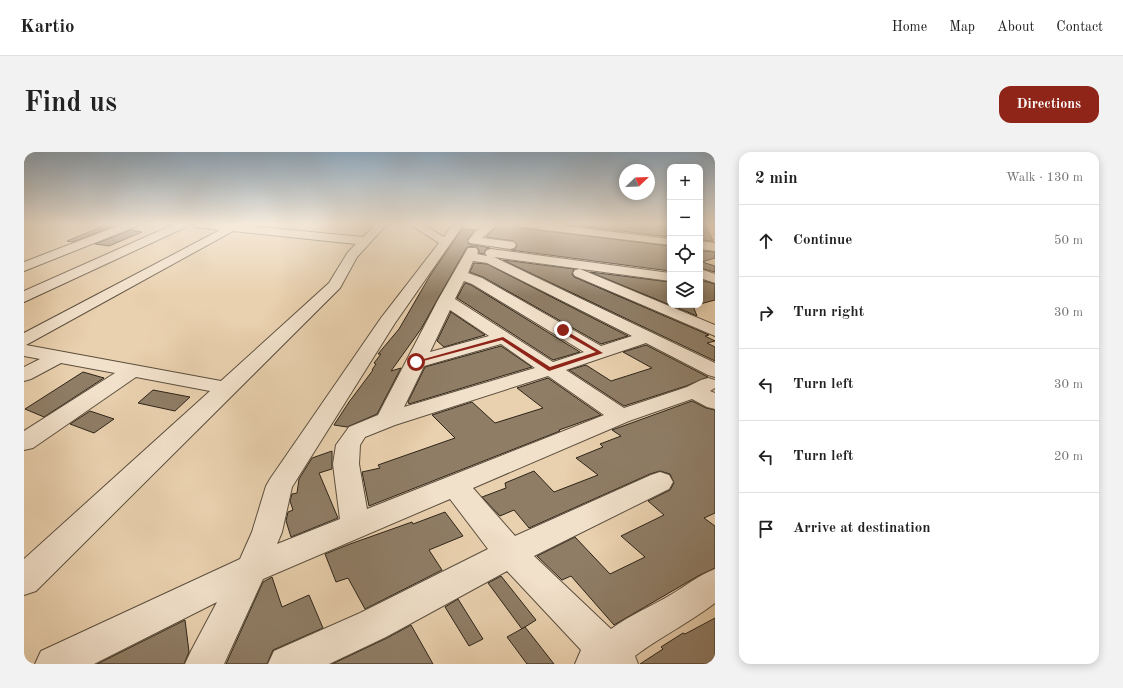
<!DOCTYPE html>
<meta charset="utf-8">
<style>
body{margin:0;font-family:"Old Standard TT",serif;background:#f2f2f2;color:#222}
.controls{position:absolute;right:12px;top:12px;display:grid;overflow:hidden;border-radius:8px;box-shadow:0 2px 10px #0003}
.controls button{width:36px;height:36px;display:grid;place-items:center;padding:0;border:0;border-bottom:1px solid #e0e0e0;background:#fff;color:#222;font:20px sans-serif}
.compass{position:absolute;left:595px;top:12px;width:36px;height:36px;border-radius:50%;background:#fff;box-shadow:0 2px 10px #0003;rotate:67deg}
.stop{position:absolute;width:12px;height:12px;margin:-9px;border:3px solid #8f2418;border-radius:50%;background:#fff}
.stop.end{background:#8f2418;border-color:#fff;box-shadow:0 1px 4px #0008}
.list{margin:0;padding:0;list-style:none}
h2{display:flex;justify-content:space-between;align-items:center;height:52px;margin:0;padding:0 16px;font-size:17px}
h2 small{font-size:13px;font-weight:400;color:#767676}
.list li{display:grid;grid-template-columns:26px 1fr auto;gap:12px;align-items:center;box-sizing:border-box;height:72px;padding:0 16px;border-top:1px solid #e0e0e0}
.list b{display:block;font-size:15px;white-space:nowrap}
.list em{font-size:13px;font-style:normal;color:#767676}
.icon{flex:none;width:22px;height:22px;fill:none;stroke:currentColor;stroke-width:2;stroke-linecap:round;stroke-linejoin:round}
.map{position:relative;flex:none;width:691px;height:512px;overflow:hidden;border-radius:12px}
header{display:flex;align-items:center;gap:24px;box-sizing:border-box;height:56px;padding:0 20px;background:#fff;border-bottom:1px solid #e0e0e0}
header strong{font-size:19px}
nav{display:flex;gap:22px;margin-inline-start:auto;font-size:14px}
.intro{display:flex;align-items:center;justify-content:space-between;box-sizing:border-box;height:96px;padding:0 24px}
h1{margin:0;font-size:28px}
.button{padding:10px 18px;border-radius:12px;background:#8f2418;color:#fff;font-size:14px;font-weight:700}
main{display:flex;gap:24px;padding:0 24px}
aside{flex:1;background:#fff;border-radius:12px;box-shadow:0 2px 10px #0003}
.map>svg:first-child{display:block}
.building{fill:#8f7d66;stroke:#2d2419}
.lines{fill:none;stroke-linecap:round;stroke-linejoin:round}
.minor-casing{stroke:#5c4f3e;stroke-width:2}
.minor{fill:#f1e0ca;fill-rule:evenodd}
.route{fill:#8f2418}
</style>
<header>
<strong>Kartio</strong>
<nav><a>Home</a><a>Map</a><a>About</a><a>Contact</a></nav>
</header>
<div class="intro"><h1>Find us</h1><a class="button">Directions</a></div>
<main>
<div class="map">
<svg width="691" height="512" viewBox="0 0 691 512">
<rect width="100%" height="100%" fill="#e9d0ae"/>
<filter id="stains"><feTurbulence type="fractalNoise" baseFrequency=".005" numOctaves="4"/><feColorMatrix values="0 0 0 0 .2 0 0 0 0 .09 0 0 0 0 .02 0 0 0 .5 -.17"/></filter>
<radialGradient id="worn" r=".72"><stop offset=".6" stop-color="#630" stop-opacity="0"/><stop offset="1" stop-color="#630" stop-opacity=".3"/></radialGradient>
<g class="building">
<path d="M 475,72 L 491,72 L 497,76 L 646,94 L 646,119 L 487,98 L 491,97 L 493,94 L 490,89 L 462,85 Z"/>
<path d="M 539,72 L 625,72 L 644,75 L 646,85 Z"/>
<path d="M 676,72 L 681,72 L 689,89 L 676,88 Z"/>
<path d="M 82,73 L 89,74 L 49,90 L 43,89 Z"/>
<path d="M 438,77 L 451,78 L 443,88 L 445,92 L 466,96 L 462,97 L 460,102 L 455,101 L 455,98 L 452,94 L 443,95 L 397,177 L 367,219 L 377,216 L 353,262 L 323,275 L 310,273 L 325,250 L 349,218 L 348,218 L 352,212 L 350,211 L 357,202 L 354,202 L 375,177 L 407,122 Z"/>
<path d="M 107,78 L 118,80 L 85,94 L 71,92 Z"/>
<path d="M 676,99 L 691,100 L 691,106 L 678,110 L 691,114 L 691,120 L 676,116 Z"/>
<path d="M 479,108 L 550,117 L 548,122 L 550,125 L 685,183 L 681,184 L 691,189 L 683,191 L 691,195 L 691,209 Z"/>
<path d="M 450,111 L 463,112 L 604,184 L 577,192 L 459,125 L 446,120 Z"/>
<path d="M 566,120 L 646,130 L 646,153 Z"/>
<path d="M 676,128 L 691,132 L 691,148 L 676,152 Z"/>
<path d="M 441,131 L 447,133 L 556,200 L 529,208 L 433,146 Z"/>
<path d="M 647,153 L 669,153 L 669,154 L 673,164 Z"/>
<path d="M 427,160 L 461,183 L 420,195 L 413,189 Z"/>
<path d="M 622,193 L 684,225 L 662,234 L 600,254 L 545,218 L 562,213 L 587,229 L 628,216 L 599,200 Z"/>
<path d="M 477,194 L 508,215 L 385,252 L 384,250 L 401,215 Z"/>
<path d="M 59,220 L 80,226 L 20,265 L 1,257 Z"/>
<path d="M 524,226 L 577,263 L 535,278 L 536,279 L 345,354 L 338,320 L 356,316 L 354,313 L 431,286 L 408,263 L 448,250 L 471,271 L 519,256 L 493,236 Z"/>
<path d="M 129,238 L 166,245 L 151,259 L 114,251 Z"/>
<path d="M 668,249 L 682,256 L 691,258 L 691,361 L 680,366 L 691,374 L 691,416 L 674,424 L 590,473 L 547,424 L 538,428 L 513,404 L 551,385 L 586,422 L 621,405 L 597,384 L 640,363 L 624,349 L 646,338 L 650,331 L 646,322 L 636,319 L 626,322 L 505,376 L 490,358 L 476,364 L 458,345 L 482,336 L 481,331 L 510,319 L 530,340 L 574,323 L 552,306 L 579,295 L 576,292 L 597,284 L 588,278 Z"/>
<path d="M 66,259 L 90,267 L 70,281 L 46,272 Z"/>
<path d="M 308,299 L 308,317 L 295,321 L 314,366 L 267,385 L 262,369 L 264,360 L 269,358 L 266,349 L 268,342 L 273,341 L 275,327 L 288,306 Z"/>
<path d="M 421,360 L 439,384 L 405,398 L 418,418 L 341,457 L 324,426 L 312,430 L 301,402 L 326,392 L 388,370 L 389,372 Z"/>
<path d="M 477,424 L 512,468 L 498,477 L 464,431 Z"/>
<path d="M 248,425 L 258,455 L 285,443 L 299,476 L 249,498 L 243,512 L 202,512 L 239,430 Z"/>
<path d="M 434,447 L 459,487 L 445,494 L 421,455 Z"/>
<path d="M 691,466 L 691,512 L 616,512 L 639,497 L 637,495 L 659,481 L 661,482 Z"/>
<path d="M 161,468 L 165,500 L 160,512 L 73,512 Z"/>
<path d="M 387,473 L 409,512 L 308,512 L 363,486 Z"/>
<path d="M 501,475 L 530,512 L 503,512 L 483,485 Z"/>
</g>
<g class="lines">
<defs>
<g id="minor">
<path d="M 99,72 L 114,72 L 113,74 L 0,119 L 0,110 Z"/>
<path d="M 151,72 L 165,72 L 164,74 L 0,150 L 0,139 Z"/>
<path d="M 166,72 L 205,72 L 339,85 L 352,72 L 363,72 L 333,105 L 316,136 L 12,439 L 0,443 L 0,407 L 186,239 L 112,225 L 9,296 L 0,298 L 0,279 L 91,221 L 37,211 L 7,227 L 0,229 L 0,215 L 16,207 L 0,204 L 0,181 L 196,78 L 171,75 ZM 209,79 L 332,92 L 324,100 L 305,131 L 197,229 L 2,193 Z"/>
<path d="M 385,72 L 398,72 L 420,85 L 429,72 L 440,72 L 371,171 L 268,335 L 258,380 L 253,392 L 316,367 L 309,312 L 312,293 L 325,275 L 354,263 L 414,148 L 444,96 L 452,96 L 454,99 L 453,102 L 463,104 L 461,101 L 463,98 L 467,97 L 646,121 L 646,129 L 470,105 L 691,211 L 691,225 L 684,223 L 622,191 L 542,218 L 600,256 L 663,235 L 677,228 L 684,226 L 691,228 L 691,236 L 686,239 L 691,241 L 691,257 L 683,255 L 668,247 L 605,269 L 449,336 L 491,384 L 627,323 L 636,320 L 645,323 L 649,330 L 645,337 L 510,404 L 587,477 C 606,463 628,454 648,442 C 663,433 675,423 691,417 L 691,451 C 665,471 636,485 611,504 L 614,512 L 551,512 L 557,498 L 483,419 L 362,485 L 305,512 L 244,512 L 250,499 L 336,461 L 464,397 L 426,347 L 239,427 L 200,512 L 161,512 L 167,499 L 193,450 L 70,512 L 11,512 L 17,499 L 216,407 L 228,380 L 242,334 L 246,327 L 357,166 L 415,91 ZM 449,109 L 463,111 L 481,120 L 608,184 L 577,194 L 458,126 L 444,121 ZM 440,129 L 448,132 L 560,200 L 529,210 L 431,147 ZM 426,158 L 465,184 L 406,200 ZM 477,192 L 511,216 L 380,255 L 400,214 ZM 524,224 L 580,263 L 343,357 L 335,312 L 336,293 L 341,285 L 371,273 Z"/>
<path d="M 462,72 L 474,72 L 458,86 L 490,90 L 492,93 L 490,96 L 486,97 L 446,91 L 444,89 L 452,79 Z"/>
<path d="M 492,72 L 525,72 L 646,87 L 646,93 L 497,75 Z"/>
<path d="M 676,89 L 691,91 L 691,99 L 676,97 Z"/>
<path d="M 556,117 L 691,173 L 691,184 L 551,124 L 549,121 L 551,118 Z"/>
<path d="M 676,117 L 691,122 L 691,131 L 676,126 Z"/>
</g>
</defs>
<use href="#minor" class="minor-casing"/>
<use href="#minor" class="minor"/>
</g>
<linearGradient id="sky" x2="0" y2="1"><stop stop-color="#8fa8bc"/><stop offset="0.5" stop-color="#f5eadb"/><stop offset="1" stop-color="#f5eadb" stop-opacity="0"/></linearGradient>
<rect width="691" height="144" fill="url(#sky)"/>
<path class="route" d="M 539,177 L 579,201 L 525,219 L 478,188 L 392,211 L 389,210 L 479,185 L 526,215 L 572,200 L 537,180 L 537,177 Z"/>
<rect width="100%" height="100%" filter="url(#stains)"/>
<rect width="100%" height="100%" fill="url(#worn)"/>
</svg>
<div class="controls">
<button>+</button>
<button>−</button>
<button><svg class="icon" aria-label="locate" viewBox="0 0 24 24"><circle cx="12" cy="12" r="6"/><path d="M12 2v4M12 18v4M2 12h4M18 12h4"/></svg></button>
<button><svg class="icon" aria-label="layers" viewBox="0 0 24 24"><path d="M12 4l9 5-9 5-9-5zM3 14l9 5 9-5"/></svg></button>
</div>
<svg class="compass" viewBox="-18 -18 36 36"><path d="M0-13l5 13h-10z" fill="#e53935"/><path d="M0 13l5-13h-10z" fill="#767676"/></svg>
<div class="stop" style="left:392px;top:210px"></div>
<div class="stop end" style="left:539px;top:178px"></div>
</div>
<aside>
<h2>2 min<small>Walk · 130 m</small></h2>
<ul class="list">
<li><svg class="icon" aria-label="ahead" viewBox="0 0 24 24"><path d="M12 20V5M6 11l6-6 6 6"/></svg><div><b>Continue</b></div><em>50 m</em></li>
<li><svg class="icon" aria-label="right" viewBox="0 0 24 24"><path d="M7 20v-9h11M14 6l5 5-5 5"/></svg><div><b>Turn right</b></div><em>30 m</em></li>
<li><svg class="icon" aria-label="left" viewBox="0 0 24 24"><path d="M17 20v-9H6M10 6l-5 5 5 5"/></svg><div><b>Turn left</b></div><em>30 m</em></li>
<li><svg class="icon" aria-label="left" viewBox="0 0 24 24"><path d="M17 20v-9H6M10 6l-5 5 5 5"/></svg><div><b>Turn left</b></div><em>20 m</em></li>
<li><svg class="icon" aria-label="arrive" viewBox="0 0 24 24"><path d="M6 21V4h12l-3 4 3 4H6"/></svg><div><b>Arrive at destination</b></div></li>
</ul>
</aside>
</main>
